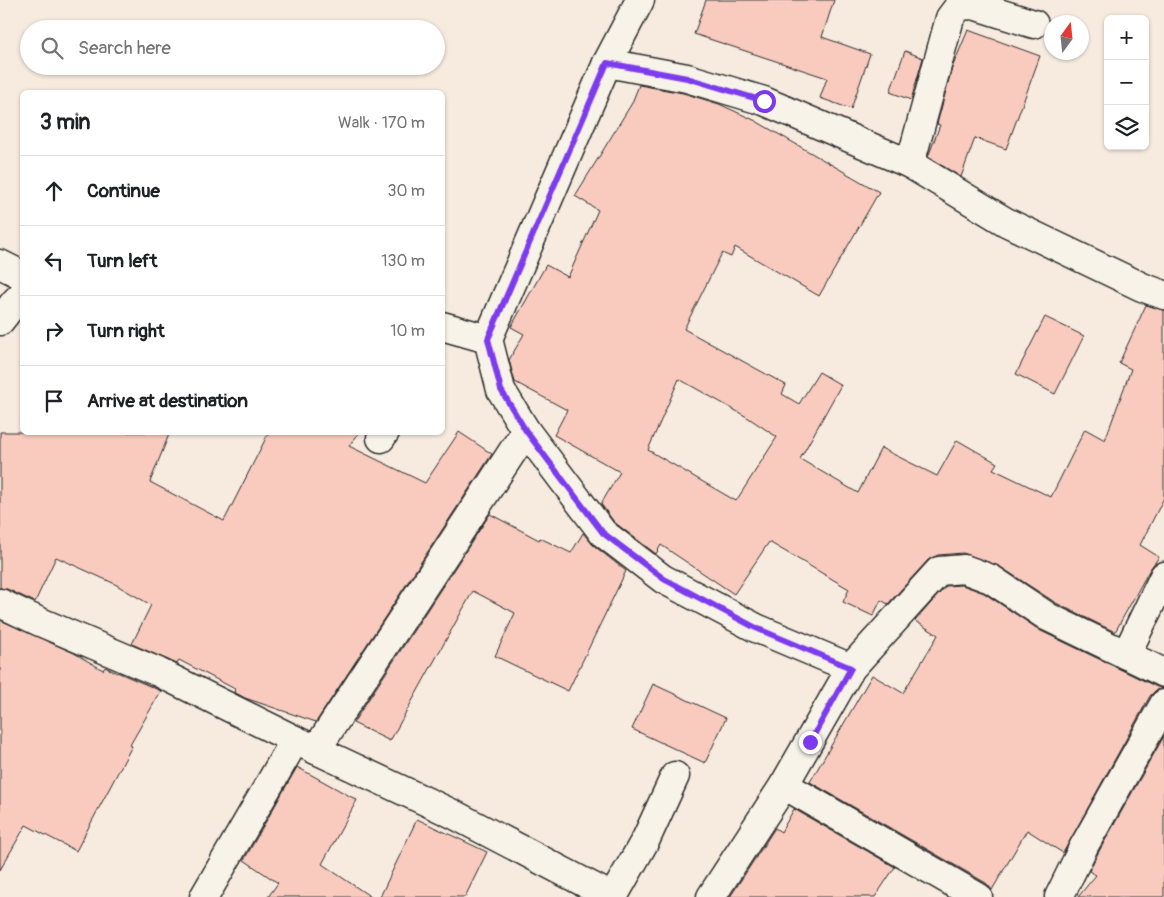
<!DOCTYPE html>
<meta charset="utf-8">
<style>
body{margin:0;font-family:Pangolin,sans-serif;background:#f6f6f6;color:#202124}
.controls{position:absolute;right:15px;top:15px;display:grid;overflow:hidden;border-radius:8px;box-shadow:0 1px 4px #0004}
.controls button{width:45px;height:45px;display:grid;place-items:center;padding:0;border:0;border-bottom:1px solid #e0e0e0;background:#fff;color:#202124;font:25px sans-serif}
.compass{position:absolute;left:1044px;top:15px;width:45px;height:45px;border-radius:50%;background:#fff;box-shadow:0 1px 4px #0004;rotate:15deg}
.stop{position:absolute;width:15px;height:15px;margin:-11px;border:4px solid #7c3aed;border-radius:50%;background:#fff}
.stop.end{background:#7c3aed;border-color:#fff;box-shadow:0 1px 5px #0008}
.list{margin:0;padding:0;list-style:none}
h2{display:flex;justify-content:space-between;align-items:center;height:65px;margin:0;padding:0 20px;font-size:21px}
h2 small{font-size:16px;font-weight:400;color:#757577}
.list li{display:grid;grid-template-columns:32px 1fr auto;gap:15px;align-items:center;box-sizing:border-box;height:70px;padding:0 20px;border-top:1px solid #e0e0e0}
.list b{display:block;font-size:19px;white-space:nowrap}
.list em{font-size:16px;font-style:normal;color:#757577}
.icon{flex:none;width:28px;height:28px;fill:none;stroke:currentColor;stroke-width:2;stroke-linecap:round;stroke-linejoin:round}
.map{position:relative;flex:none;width:1164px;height:897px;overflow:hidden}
.search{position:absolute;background:#fff;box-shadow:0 1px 4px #0004;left:20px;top:20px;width:425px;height:55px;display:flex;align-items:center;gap:12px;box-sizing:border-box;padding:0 18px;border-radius:28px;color:#757577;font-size:19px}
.panel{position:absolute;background:#fff;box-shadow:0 1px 4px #0004;left:20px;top:90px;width:425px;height:345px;border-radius:8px}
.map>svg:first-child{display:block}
.building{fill:#f9cbbe;stroke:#2b2b2b;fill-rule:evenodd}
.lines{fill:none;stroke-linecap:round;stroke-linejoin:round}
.minor-casing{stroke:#2b2b2b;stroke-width:31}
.minor{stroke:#f7f3e8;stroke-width:28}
.route{stroke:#7c3aed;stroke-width:6}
</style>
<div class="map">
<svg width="1164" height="897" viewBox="0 0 1164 897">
<rect width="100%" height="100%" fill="#f7ebe0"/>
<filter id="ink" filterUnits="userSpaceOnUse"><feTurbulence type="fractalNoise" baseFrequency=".02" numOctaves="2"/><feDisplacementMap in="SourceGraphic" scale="10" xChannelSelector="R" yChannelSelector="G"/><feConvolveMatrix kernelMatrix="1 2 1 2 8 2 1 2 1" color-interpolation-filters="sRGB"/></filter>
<g filter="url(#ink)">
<g class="building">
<path d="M 706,0 L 834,0 L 822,37 L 870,54 L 851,109 L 820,98 L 827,78 L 694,34 Z"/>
<path d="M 968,30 L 1040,56 L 1006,149 L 975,138 L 961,177 L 928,157 L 940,125 L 937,124 L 952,68 Z"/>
<path d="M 905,51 L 923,58 L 911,100 L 890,92 Z"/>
<path d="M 639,85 L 683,93 L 719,104 L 754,120 L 879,192 L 819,296 L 735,247 L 731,257 L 722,253 L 684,329 L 786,385 L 782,394 L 799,404 L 819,372 L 841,385 L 800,459 L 858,493 L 881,448 L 937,476 L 957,440 L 997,463 L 993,469 L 1051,497 L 1085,429 L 1105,440 L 1131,369 L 1119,363 L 1146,305 L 1164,310 L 1164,498 L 1140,545 L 1159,557 L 1150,569 L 1115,632 L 1056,603 L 999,566 L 963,553 L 938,555 L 928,560 L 888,604 L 881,600 L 873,616 L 843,602 L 849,589 L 769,542 L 734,594 L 661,545 L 656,554 L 614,522 L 601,504 L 620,472 L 554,435 L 567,410 L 515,382 L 509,360 L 524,334 L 511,327 L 546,265 L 568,277 L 598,210 L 575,196 L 632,103 ZM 679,379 L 747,417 L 777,437 L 736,501 L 648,450 Z"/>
<path d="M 1045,317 L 1084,336 L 1055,394 L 1016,374 Z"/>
<path d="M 0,432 L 170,432 L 150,482 L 224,521 L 269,432 L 360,432 L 349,446 L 425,483 L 459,432 L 492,454 L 316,722 L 245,698 L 234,692 L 235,689 L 179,660 L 177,664 L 132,644 L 151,605 L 113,583 L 56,557 L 35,602 L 7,589 L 0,588 Z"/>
<path d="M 490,514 L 539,540 L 540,538 L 571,553 L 583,533 L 593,545 L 626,571 L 568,691 L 495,656 L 515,613 L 473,591 L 390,741 L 353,723 Z"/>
<path d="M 962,585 L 984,593 L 1041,631 L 1157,687 L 1164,688 L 1156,690 L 1150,696 L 1063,853 L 1027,830 L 992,890 L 986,883 L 810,782 L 872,675 L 903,693 L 938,635 L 915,621 L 946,586 Z"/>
<path d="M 0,620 L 74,653 L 103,670 L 105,667 L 117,673 L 117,672 L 161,691 L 130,745 L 132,746 L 76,851 L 26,825 L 0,870 Z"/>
<path d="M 653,684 L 726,718 L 705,763 L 632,729 Z"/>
<path d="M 1164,736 L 1164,897 L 1078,897 L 1096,875 L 1089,871 L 1098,853 Z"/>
<path d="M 297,767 L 357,800 L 322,864 L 371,897 L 268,897 L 278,883 L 244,860 Z"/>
<path d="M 794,809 L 895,867 L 875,897 L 730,897 L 775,828 L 781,832 Z"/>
<path d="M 417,819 L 487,852 L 465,897 L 380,897 Z"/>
</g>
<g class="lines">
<defs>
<g id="minor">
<path d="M 607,63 L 687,78 L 764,101 L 910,164 L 1006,222 L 1142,287 L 1164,295"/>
<path d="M 910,164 L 950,18 L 959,6 L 973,5 L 1034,24"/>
<path d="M 0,264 L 22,275"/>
<path d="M 0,321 L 14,303 L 22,295"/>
<path d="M 442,326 L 488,339 L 607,63 L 640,0"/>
<path d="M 488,339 L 501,390 L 526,431 L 603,533 L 663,579 L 756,628 L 851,668"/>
<path d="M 381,438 L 385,432"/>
<path d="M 0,603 L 38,621 L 158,672 L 295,740 L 453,814 L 612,897"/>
<path d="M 1126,655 L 1164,576"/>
<path d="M 316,750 L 526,431"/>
<path d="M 784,785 L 978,897"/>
<path d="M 204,897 L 295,740"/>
<path d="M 613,897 L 646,839 L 675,776"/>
<path d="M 711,897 L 784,785 L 851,668 L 939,571 L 964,569 L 991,579 L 1048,617 L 1164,673"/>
<path d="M 1059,897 L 1084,846 L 1164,704"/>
</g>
</defs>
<use href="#minor" class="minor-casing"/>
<use href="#minor" class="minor"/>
</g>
</g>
<g class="lines" filter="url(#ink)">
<path class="route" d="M 764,101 L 687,78 L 607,63 L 488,339 L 501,390 L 526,431 L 603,533 L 664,579 L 756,628 L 851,668 L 810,742"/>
</g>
</svg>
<div class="controls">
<button>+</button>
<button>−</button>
<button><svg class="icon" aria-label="layers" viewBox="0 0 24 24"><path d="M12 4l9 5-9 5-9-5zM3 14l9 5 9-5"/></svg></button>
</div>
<svg class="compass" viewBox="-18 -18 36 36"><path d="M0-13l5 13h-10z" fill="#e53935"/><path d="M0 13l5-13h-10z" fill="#757577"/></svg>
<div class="stop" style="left:764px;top:101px"></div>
<div class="stop end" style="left:810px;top:742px"></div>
<div class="search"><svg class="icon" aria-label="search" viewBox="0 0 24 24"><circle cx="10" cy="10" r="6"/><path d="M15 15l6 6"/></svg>Search here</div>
<section class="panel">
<h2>3 min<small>Walk · 170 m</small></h2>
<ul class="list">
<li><svg class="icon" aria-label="ahead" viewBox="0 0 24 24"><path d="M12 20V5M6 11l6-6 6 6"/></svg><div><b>Continue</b></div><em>30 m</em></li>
<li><svg class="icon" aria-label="left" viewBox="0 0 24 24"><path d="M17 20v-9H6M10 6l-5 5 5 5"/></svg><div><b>Turn left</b></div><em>130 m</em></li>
<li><svg class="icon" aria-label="right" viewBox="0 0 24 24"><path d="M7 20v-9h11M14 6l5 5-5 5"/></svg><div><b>Turn right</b></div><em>10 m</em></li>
<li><svg class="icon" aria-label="arrive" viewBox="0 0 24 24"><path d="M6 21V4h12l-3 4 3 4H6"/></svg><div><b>Arrive at destination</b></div></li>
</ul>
</section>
</div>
